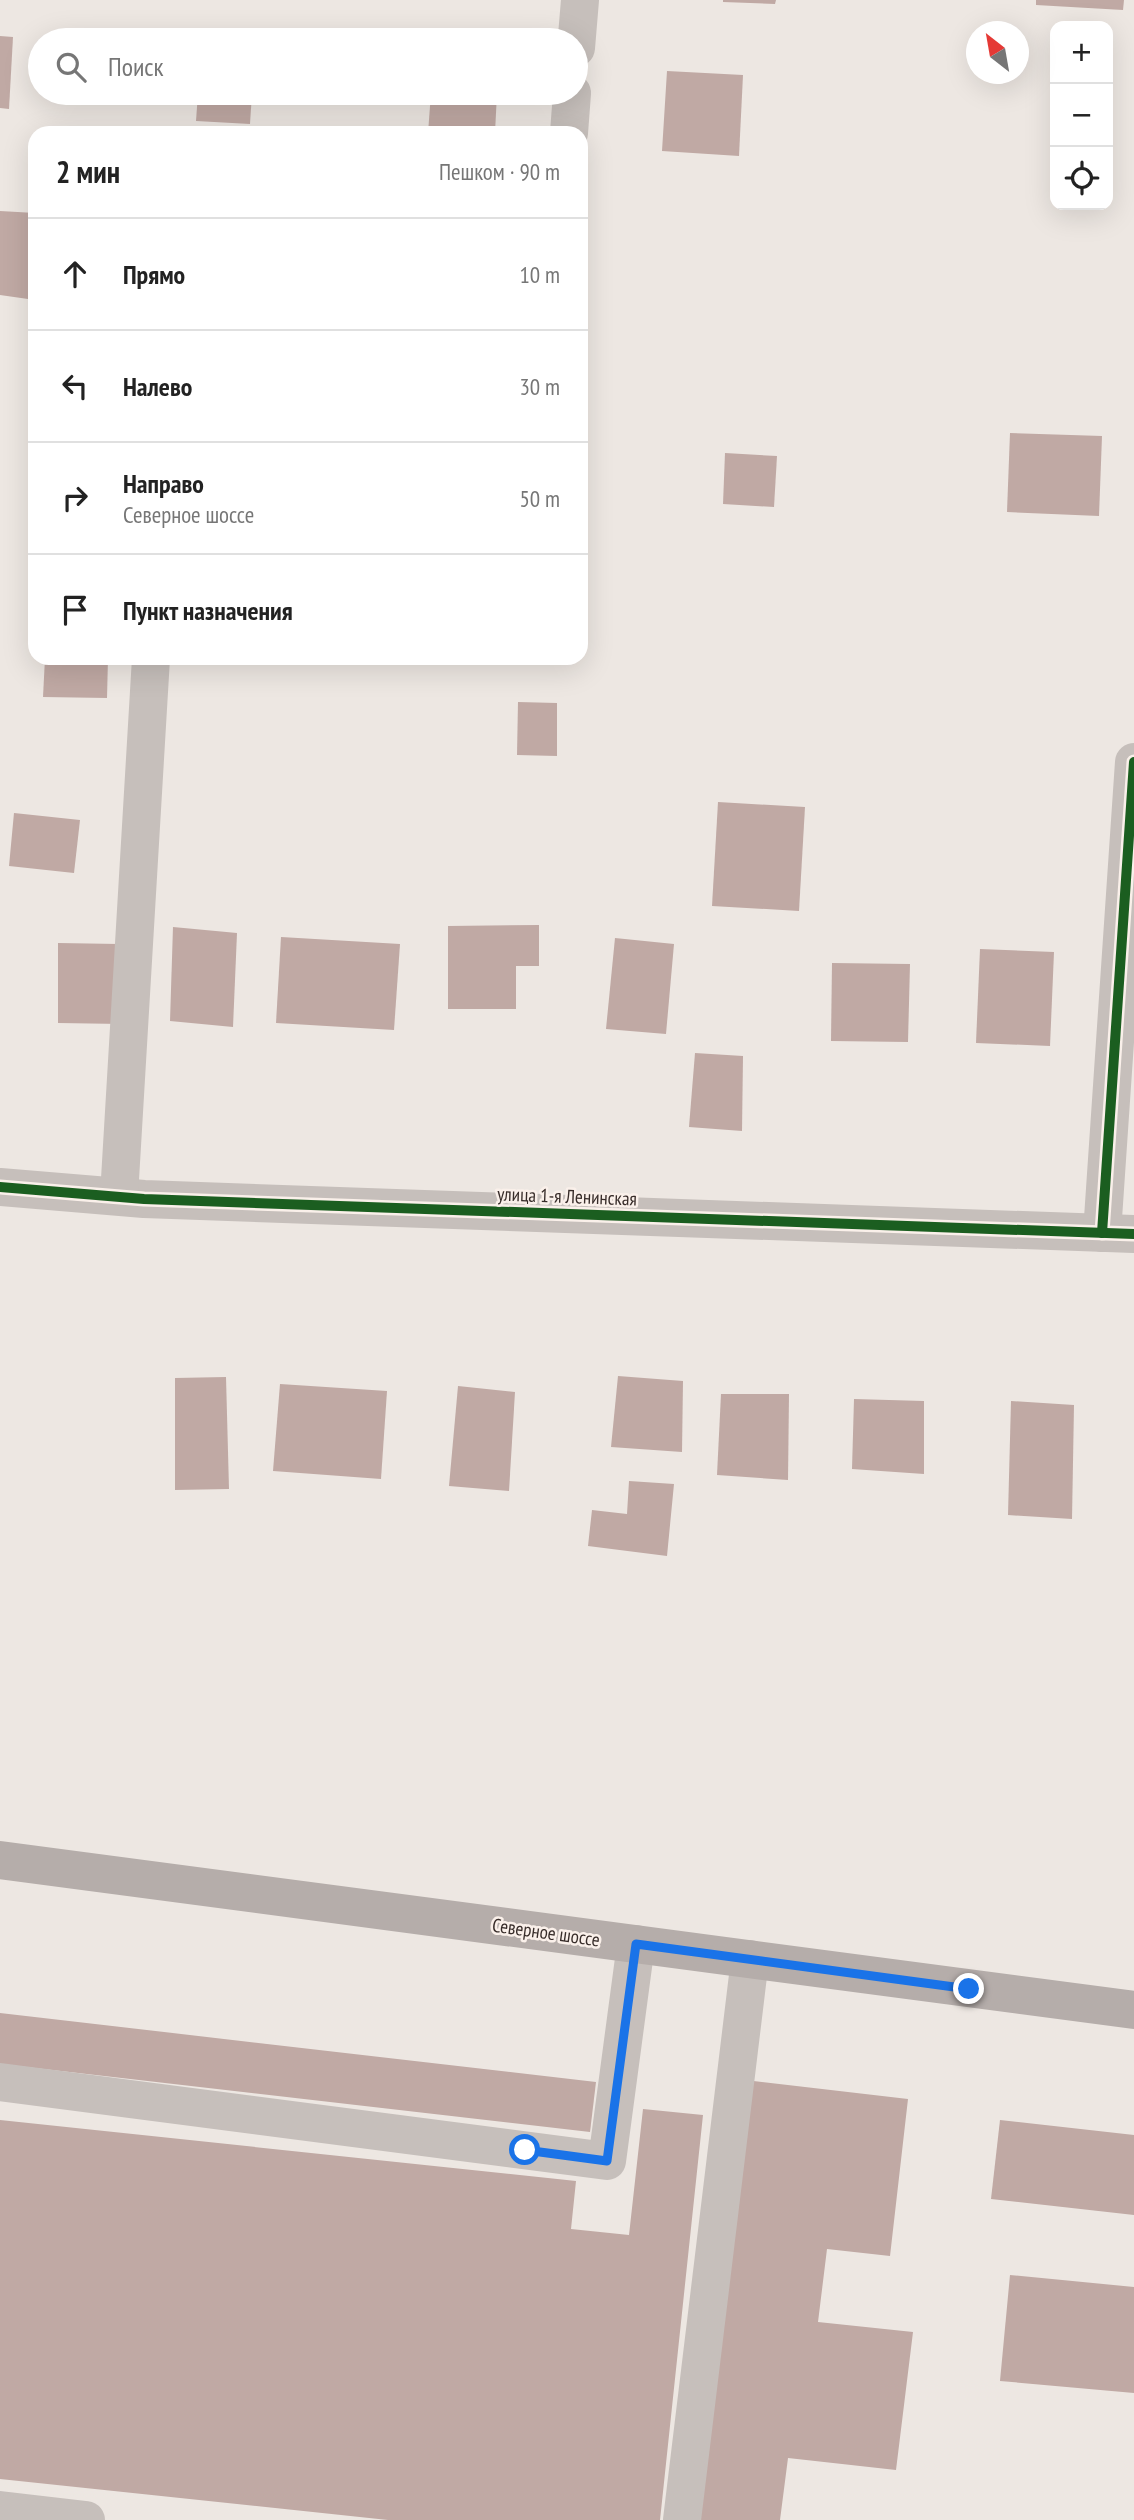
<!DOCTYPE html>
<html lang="ru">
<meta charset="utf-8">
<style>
body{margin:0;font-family:"PT Sans Narrow",sans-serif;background:#f2f2f2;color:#222}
.controls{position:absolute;right:21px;top:21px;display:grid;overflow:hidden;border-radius:14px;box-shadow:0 7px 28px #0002}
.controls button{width:63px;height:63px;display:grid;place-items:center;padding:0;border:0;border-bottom:2px solid #e0e0e0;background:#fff;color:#222;font:35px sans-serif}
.compass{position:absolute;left:966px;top:21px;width:63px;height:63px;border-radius:50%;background:#fff;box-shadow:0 7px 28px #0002;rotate:329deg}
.stop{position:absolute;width:21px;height:21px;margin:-16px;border:5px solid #1a73e8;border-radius:50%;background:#fff}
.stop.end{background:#1a73e8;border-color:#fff;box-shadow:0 2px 7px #0008}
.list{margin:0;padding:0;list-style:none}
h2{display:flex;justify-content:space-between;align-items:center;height:91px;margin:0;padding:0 28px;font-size:30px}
h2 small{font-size:23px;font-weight:400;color:#767676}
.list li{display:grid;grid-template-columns:46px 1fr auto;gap:21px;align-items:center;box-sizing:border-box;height:112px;padding:0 28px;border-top:2px solid #e0e0e0}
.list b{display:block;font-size:26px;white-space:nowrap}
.list p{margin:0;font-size:23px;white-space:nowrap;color:#767676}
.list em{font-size:23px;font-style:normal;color:#767676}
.icon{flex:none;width:38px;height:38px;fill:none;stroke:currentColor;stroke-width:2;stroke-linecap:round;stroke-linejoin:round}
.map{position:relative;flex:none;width:1134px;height:2520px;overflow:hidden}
.search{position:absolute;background:#fff;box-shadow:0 7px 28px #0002;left:28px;top:28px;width:560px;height:77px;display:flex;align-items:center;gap:18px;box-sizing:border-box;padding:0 24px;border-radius:38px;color:#767676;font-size:26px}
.panel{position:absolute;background:#fff;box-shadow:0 7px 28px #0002;left:28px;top:126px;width:560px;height:539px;border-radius:21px}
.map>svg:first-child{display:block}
.building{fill:#c0a9a4}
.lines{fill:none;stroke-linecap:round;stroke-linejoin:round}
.minor{stroke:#c6bfbb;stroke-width:38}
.major{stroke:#b5adaa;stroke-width:38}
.cycleway-casing{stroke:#faf0ea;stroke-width:15}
.cycleway{stroke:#1b5e20;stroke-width:10}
.route{stroke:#1a73e8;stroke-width:9}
.labels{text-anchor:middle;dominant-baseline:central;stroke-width:5;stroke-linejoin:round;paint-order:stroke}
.street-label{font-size:19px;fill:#372c29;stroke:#faf0ea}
</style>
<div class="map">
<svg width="1134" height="2520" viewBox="0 0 1134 2520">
<rect width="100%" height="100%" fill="#ede7e2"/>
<g class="building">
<path d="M 723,0 L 776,0 L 775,4 L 723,2 Z"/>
<path d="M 1036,0 L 1124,0 L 1123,10 L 1036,5 Z"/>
<path d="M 0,36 L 13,37 L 9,109 L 0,108 Z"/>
<path d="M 667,71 L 743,75 L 739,156 L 662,151 Z"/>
<path d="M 198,93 L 252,93 L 250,124 L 196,121 Z"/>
<path d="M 431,93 L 497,93 L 495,133 L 428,133 Z"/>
<path d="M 325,126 L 369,128 L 369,133 L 325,133 Z"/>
<path d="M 0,211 L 35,213 L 35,300 L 0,295 Z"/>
<path d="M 1010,433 L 1102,436 L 1099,516 L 1007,512 Z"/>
<path d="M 725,453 L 777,456 L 774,507 L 723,504 Z"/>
<path d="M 45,658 L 108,658 L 107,698 L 43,697 Z"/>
<path d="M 518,702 L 557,703 L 557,756 L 517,755 Z"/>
<path d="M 718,802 L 805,807 L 799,911 L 712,906 Z"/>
<path d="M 14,813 L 80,820 L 74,873 L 9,866 Z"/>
<path d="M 539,925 L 539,966 L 516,966 L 516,1009 L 448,1009 L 448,926 Z"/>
<path d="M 173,927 L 237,933 L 233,1027 L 170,1021 Z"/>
<path d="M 281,937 L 400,944 L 394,1030 L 276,1023 Z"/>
<path d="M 615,938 L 674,944 L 666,1034 L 606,1029 Z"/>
<path d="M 58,943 L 119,944 L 122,1024 L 58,1023 Z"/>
<path d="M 980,949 L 1054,952 L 1050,1046 L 976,1043 Z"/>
<path d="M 832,963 L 910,964 L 908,1042 L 831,1041 Z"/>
<path d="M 695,1053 L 743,1056 L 742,1131 L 689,1127 Z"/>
<path d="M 618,1376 L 683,1381 L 682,1452 L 611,1447 Z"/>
<path d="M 226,1377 L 229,1489 L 175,1490 L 175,1378 Z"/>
<path d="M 280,1384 L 387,1391 L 381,1479 L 273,1471 Z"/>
<path d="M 458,1386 L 515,1392 L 509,1491 L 449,1486 Z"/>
<path d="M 721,1394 L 789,1394 L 788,1480 L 717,1475 Z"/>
<path d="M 854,1399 L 924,1401 L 924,1474 L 852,1469 Z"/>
<path d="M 1011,1401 L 1074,1405 L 1072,1519 L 1008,1515 Z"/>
<path d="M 629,1481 L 674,1484 L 667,1556 L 588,1546 L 592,1510 L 627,1514 Z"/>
<path d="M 0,2013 L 596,2082 L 590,2132 L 0,2064 Z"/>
<path d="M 745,2080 L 908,2099 L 890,2256 L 827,2249 L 818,2322 L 913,2332 L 896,2470 L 788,2458 L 780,2520 L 693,2520 Z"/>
<path d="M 643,2109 L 703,2115 L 660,2520 L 388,2520 L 0,2479 L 0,2120 L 576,2181 L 571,2229 L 629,2235 Z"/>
<path d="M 1000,2120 L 1134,2135 L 1134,2215 L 991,2199 Z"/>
<path d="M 1010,2275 L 1134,2287 L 1134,2393 L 1000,2381 Z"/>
</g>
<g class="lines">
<g class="minor">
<path d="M 576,48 L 580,0"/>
<path d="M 569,133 L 572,93"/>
<path d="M 0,1187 L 144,1199 L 1134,1234"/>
<path d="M 119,1196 L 151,658"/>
<path d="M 1102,1233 L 1134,762"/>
<path d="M 0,2082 L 607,2161 L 636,1944"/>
<path d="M 0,2510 L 86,2520"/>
<path d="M 682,2520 L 750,1959"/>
</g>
<path class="major" d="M 0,1860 L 1134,2010"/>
<defs>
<g id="cycleway">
<path d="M 0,1187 L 144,1199 L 1134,1234"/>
<path d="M 1102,1233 L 1134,762"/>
</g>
</defs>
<use href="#cycleway" class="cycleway-casing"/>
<use href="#cycleway" class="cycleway"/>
</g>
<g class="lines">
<path class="route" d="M 525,2150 L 607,2161 L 636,1944 L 969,1989"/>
</g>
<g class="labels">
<g class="street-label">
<text transform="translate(567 1196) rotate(2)">улица 1-я Ленинская</text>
<text transform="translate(546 1932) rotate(8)">Северное шоссе</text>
</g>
</g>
</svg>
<div class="controls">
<button>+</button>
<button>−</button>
<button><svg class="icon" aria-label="locate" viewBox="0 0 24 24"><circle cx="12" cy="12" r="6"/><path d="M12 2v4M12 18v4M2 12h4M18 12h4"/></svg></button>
</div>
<svg class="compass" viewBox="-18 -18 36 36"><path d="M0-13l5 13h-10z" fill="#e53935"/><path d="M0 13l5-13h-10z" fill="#767676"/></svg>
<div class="stop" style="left:525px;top:2150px"></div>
<div class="stop end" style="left:969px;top:1989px"></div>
<div class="search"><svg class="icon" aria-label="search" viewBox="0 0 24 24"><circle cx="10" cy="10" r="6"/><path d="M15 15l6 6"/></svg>Поиск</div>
<section class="panel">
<h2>2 мин<small>Пешком · 90 m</small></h2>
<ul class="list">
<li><svg class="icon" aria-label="ahead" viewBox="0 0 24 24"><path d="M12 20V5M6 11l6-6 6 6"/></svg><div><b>Прямо</b></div><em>10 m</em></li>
<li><svg class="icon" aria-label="left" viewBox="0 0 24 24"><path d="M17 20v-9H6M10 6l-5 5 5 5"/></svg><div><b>Налево</b></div><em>30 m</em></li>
<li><svg class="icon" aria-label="right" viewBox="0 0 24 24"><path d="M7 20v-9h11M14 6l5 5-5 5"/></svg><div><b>Направо</b><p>Северное шоссе</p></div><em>50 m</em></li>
<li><svg class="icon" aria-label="arrive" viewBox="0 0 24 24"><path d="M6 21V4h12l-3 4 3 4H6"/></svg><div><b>Пункт назначения</b></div></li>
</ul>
</section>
</div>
